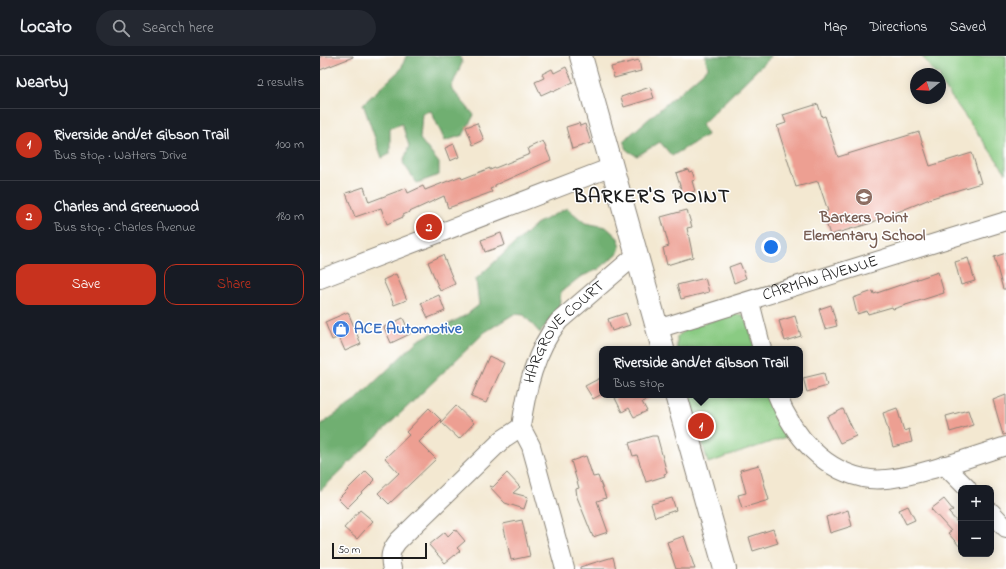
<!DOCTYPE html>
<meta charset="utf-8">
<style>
body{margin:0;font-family:"Indie Flower",sans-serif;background:#242831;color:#f1f3f6}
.controls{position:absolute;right:12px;bottom:12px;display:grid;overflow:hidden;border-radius:8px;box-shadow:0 2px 10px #0003}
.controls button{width:36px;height:36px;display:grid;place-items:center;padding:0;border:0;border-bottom:1px solid #363941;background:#171b24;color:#f1f3f6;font:20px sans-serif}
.compass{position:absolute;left:590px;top:12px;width:36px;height:36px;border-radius:50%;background:#171b24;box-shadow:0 2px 10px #0003;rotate:252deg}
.scale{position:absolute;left:12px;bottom:10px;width:95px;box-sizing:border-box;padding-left:4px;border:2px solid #1c1c1c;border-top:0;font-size:11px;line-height:14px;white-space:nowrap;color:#1c1c1c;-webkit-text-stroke:3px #fff;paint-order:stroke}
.you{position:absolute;left:451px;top:191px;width:14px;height:14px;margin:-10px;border:3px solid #fff;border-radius:50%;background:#1a73e8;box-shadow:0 0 0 6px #1a73e833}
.badge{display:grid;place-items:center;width:26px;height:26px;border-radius:50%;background:#c8321e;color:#fff;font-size:13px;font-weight:700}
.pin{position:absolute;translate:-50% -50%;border:2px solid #fff;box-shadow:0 1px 4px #0006}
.popup{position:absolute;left:279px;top:290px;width:204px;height:52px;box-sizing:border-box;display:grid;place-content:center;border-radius:8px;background:#171b24;filter:drop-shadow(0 1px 3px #0005);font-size:13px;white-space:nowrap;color:#9ea1a6}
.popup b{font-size:15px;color:#f1f3f6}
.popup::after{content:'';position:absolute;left:50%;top:100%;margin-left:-8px;border:8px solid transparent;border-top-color:#171b24}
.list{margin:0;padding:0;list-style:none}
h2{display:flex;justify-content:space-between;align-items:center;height:52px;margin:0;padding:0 16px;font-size:17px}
h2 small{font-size:13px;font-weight:400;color:#9ea1a6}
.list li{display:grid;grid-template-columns:26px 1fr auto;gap:12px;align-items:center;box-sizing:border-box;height:72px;padding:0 16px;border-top:1px solid #363941}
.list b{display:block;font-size:15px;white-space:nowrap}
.list p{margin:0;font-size:13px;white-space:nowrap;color:#9ea1a6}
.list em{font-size:13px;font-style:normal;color:#9ea1a6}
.actions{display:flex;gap:8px;padding:12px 16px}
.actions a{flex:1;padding:9px 0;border:1px solid #c8321e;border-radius:12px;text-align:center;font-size:14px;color:#c8321e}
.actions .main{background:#c8321e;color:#fff}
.icon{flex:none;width:22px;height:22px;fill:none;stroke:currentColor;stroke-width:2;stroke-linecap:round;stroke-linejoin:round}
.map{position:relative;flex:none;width:686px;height:513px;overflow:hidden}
header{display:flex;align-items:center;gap:24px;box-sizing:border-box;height:56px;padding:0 20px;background:#171b24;border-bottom:1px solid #363941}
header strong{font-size:19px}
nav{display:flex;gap:22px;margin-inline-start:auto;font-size:14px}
.search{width:280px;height:36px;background:#242831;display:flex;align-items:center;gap:10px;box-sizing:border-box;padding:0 14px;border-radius:22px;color:#9ea1a6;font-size:15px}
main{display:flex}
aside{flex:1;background:#171b24}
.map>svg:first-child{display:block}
.green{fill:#8acb83;stroke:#537450}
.forest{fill:#6faf71;stroke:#466646}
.building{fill:#ed9f92}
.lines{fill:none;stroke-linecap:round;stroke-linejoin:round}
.minor-casing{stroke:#888276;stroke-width:20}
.major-casing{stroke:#888276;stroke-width:24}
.minor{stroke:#fff;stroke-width:18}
.major{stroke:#fff;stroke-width:22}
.labels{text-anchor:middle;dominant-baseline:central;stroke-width:3;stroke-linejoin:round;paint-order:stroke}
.education-label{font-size:16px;font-weight:bold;fill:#785e54;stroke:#fff}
.street-label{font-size:16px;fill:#1c1c1c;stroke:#fff}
.shop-label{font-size:16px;font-weight:bold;fill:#366cbe;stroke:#fff;text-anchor:start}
.district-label{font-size:20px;font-weight:bold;letter-spacing:1px;fill:#1c1c1c;stroke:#fff}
</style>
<header>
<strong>Locato</strong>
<div class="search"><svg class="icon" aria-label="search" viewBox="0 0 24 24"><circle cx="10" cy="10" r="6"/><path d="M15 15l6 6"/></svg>Search here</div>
<nav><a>Map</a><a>Directions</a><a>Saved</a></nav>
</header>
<main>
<aside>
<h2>Nearby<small>2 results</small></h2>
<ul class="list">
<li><span class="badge">1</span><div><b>Riverside and/et Gibson Trail</b><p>Bus stop · Watters Drive</p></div><em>100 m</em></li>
<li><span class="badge">2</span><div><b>Charles and Greenwood</b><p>Bus stop · Charles Avenue</p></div><em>180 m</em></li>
</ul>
<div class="actions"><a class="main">Save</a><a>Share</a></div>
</aside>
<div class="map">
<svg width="686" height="513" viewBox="0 0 686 513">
<rect width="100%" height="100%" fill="#fff"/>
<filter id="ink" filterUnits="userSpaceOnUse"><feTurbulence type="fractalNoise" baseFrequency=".025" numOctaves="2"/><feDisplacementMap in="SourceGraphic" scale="8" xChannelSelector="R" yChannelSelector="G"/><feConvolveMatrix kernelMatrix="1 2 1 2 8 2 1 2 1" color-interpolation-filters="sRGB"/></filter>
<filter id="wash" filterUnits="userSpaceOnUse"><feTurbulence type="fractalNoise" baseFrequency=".012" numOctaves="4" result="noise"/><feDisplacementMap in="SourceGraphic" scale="16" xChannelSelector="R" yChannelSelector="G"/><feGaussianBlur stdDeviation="0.9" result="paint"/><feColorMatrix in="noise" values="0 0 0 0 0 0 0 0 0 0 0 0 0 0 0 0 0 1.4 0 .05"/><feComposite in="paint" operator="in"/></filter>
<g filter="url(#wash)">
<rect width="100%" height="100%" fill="#f3e8d1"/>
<g class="green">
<path d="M 602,0 L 686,0 L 686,117 L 620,25 L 620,18 L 615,18 Z"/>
<path d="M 414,258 L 423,259 L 429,270 L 435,293 L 357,293 L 357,281 L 366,273 Z"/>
<path d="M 369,339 L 449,339 L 469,380 L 388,407 Z"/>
</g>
<g class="forest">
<path d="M 86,0 L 140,0 L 142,7 L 131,32 L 154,59 L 143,79 L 125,85 L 111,55 L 102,57 L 100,83 L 119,107 L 119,119 L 97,127 L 83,107 L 89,90 L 82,68 L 70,72 L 70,98 L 62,102 L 43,48 L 81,13 Z"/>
<path d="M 385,0 L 451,0 L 382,68 L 387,79 L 352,100 L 340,86 L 317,100 L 308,95 L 303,85 L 388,12 Z"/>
<path d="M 247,152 L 265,167 L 286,171 L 298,182 L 300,191 L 298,197 L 279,213 L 260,221 L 241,236 L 239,252 L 220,277 L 204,259 L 194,258 L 165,276 L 0,435 L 0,369 L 35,345 L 97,285 L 146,259 L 159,249 L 156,223 L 216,168 Z"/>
</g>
<g id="blocks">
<g class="building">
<path d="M 0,0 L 33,0 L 33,1 L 0,14 Z"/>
<path d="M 319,4 L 321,15 L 294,22 L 291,11 Z"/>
<path d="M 246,11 L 253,26 L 233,36 L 232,34 L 221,39 L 215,26 L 224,22 L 222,18 L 232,13 L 234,17 Z"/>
<path d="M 330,31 L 334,42 L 304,51 L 301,41 Z"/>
<path d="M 498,48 L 502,61 L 505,60 L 518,101 L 599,76 L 610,110 L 652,97 L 661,127 L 612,142 L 548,168 L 510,179 L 503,157 L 508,155 L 498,125 L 476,131 L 457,70 L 466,67 L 463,59 Z"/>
<path d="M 157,67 L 164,84 L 153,89 L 146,71 Z"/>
<path d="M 259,67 L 260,70 L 265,68 L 271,87 L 252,93 L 246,71 Z"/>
<path d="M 223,85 L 231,104 L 175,129 L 175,131 L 170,133 L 172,136 L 128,152 L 124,140 L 83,159 L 83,161 L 67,168 L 61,152 L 35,161 L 26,137 L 44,131 L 49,146 L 86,132 L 88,137 L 103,130 L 105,134 L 141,120 L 142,123 L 170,112 L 170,114 L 210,98 L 208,92 Z"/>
<path d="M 134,88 L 139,101 L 130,105 L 125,92 Z"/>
<path d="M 368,113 L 369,116 L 372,115 L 375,124 L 372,125 L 375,135 L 363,139 L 356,117 Z"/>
<path d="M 367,154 L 372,171 L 367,172 L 373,201 L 347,209 L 343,192 L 349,190 L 341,161 Z"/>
<path d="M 181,177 L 185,189 L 165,196 L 161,184 Z"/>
<path d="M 686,197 L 686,233 L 683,233 L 674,201 Z"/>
<path d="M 123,199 L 135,228 L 120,235 L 108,206 Z"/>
<path d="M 648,202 L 655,225 L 641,229 L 635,206 Z"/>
<path d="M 420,207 L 426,222 L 414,227 L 409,211 Z"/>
<path d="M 618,216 L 624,237 L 573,253 L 572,251 L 548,258 L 547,255 L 537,258 L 533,242 L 553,235 L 554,238 Z"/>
<path d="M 76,218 L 87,244 L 74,249 L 63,224 Z"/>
<path d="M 385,222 L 389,236 L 361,243 L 357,229 Z"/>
<path d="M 119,239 L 125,255 L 108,262 L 101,247 Z"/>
<path d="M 511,249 L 517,270 L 505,273 L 499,253 Z"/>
<path d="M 28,256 L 41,288 L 25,295 L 19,281 L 12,284 L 5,266 Z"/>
<path d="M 306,257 L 310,269 L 292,275 L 288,263 Z"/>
<path d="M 475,260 L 481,280 L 465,285 L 459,265 Z"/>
<path d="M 83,262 L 90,278 L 71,287 L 64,271 Z"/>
<path d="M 169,300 L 184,307 L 166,347 L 151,341 Z"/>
<path d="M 504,317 L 507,330 L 487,336 L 483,322 Z"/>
<path d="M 282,321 L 282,338 L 273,343 L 265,330 Z"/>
<path d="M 302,339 L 335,339 L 322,346 L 327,355 L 314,361 L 309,352 L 302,356 L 295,342 Z"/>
<path d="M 686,339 L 686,378 L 683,379 L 673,344 Z"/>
<path d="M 136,350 L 154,367 L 139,383 L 121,366 Z"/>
<path d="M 109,352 L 121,364 L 99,386 L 116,403 L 69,448 L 58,437 L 79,417 L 65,402 L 89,379 L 86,376 Z"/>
<path d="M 577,352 L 584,375 L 589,373 L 592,386 L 573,391 L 563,357 Z"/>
<path d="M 523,353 L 536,380 L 520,387 L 507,361 Z"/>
<path d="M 648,354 L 653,369 L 630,376 L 626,360 Z"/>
<path d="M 332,380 L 337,380 L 347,417 L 344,418 L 345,420 L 326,426 L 317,399 L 313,400 L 309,387 Z"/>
<path d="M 266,400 L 273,421 L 278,420 L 286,442 L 277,445 L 288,476 L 273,481 L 257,441 L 256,433 L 259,432 L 251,405 Z"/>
<path d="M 439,409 L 449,444 L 422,452 L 418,439 L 426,437 L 420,414 Z"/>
<path d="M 46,415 L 55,424 L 27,452 L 18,443 Z"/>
<path d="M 187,417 L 200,431 L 193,437 L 208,441 L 204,453 L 185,447 L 169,430 L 173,431 Z"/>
<path d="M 352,442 L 356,454 L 335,461 L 331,448 Z"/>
<path d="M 624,443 L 633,454 L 629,457 L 639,468 L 641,466 L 641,492 L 628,477 L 631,475 L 611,453 Z"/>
<path d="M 588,450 L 595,464 L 586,468 L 579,454 Z"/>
<path d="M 40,454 L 53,465 L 37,483 L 24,472 Z"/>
<path d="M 528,454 L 532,470 L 510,477 L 506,461 Z"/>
<path d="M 202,464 L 210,500 L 191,504 L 183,468 Z"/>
<path d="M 135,473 L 145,485 L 137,492 L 140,495 L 125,507 L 109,489 L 125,476 L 128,480 Z"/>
<path d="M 453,473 L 458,487 L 433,495 L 429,481 Z"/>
<path d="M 364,480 L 375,513 L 356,513 L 347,486 Z"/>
<path d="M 293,501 L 296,513 L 260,513 L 260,511 Z"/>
</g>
</g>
</g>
<g filter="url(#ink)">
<use href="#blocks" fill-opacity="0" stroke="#888276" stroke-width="1"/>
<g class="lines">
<defs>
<g id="minor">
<path d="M 0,223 L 292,111"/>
<path d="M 430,246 L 442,293"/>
<path id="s1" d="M 337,273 L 686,165"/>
<path d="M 457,339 C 473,379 504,417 550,423 C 582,427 653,400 686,390"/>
<path id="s2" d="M 201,371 C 206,335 215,294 239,265 L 316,199"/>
<path d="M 201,371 L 211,390 L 245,513"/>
<path d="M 624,409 L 647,432"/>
<path d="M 671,456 L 686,472"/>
<path d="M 72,513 C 69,501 70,495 78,485 L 183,383 L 201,371"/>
</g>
<g id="major">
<path d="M 261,0 L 343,293"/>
<path d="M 356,339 L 405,513"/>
</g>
</defs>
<use href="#minor" class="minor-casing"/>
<use href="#major" class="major-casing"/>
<use href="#minor" class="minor"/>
<use href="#major" class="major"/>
</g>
</g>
<defs>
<symbol id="school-disc" viewBox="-11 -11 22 22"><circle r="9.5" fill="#8d6e63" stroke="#fff"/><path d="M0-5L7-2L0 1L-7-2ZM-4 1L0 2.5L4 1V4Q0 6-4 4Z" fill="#fff"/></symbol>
<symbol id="shop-disc" viewBox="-11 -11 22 22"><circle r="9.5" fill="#3f7fe0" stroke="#fff"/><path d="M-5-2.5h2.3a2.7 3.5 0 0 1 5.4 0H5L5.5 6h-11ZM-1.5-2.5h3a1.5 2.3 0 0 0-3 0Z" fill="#fff"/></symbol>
</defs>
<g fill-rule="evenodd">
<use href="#school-disc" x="534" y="131" width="20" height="20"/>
<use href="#shop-disc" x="11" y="263" width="20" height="20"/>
</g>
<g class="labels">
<g class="education-label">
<text x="544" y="162">Barkers Point<tspan x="544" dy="18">Elementary School</tspan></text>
</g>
<g class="street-label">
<text stroke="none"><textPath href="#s1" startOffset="171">CARMAN AVENUE</textPath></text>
<text stroke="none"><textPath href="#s2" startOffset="108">HARGROVE COURT</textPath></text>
</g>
<g class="shop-label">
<text x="34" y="273">ACE Automotive</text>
</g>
<g class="district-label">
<text x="332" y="141">BARKER'S POINT</text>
</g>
</g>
</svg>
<div class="controls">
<button>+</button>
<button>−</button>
</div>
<svg class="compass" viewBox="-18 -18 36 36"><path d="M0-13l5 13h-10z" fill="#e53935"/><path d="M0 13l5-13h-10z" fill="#9ea1a6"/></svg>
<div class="scale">50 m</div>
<div class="you"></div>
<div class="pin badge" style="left:381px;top:370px">1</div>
<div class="popup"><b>Riverside and/et Gibson Trail</b>Bus stop</div>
<div class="pin badge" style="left:109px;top:171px">2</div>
</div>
</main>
